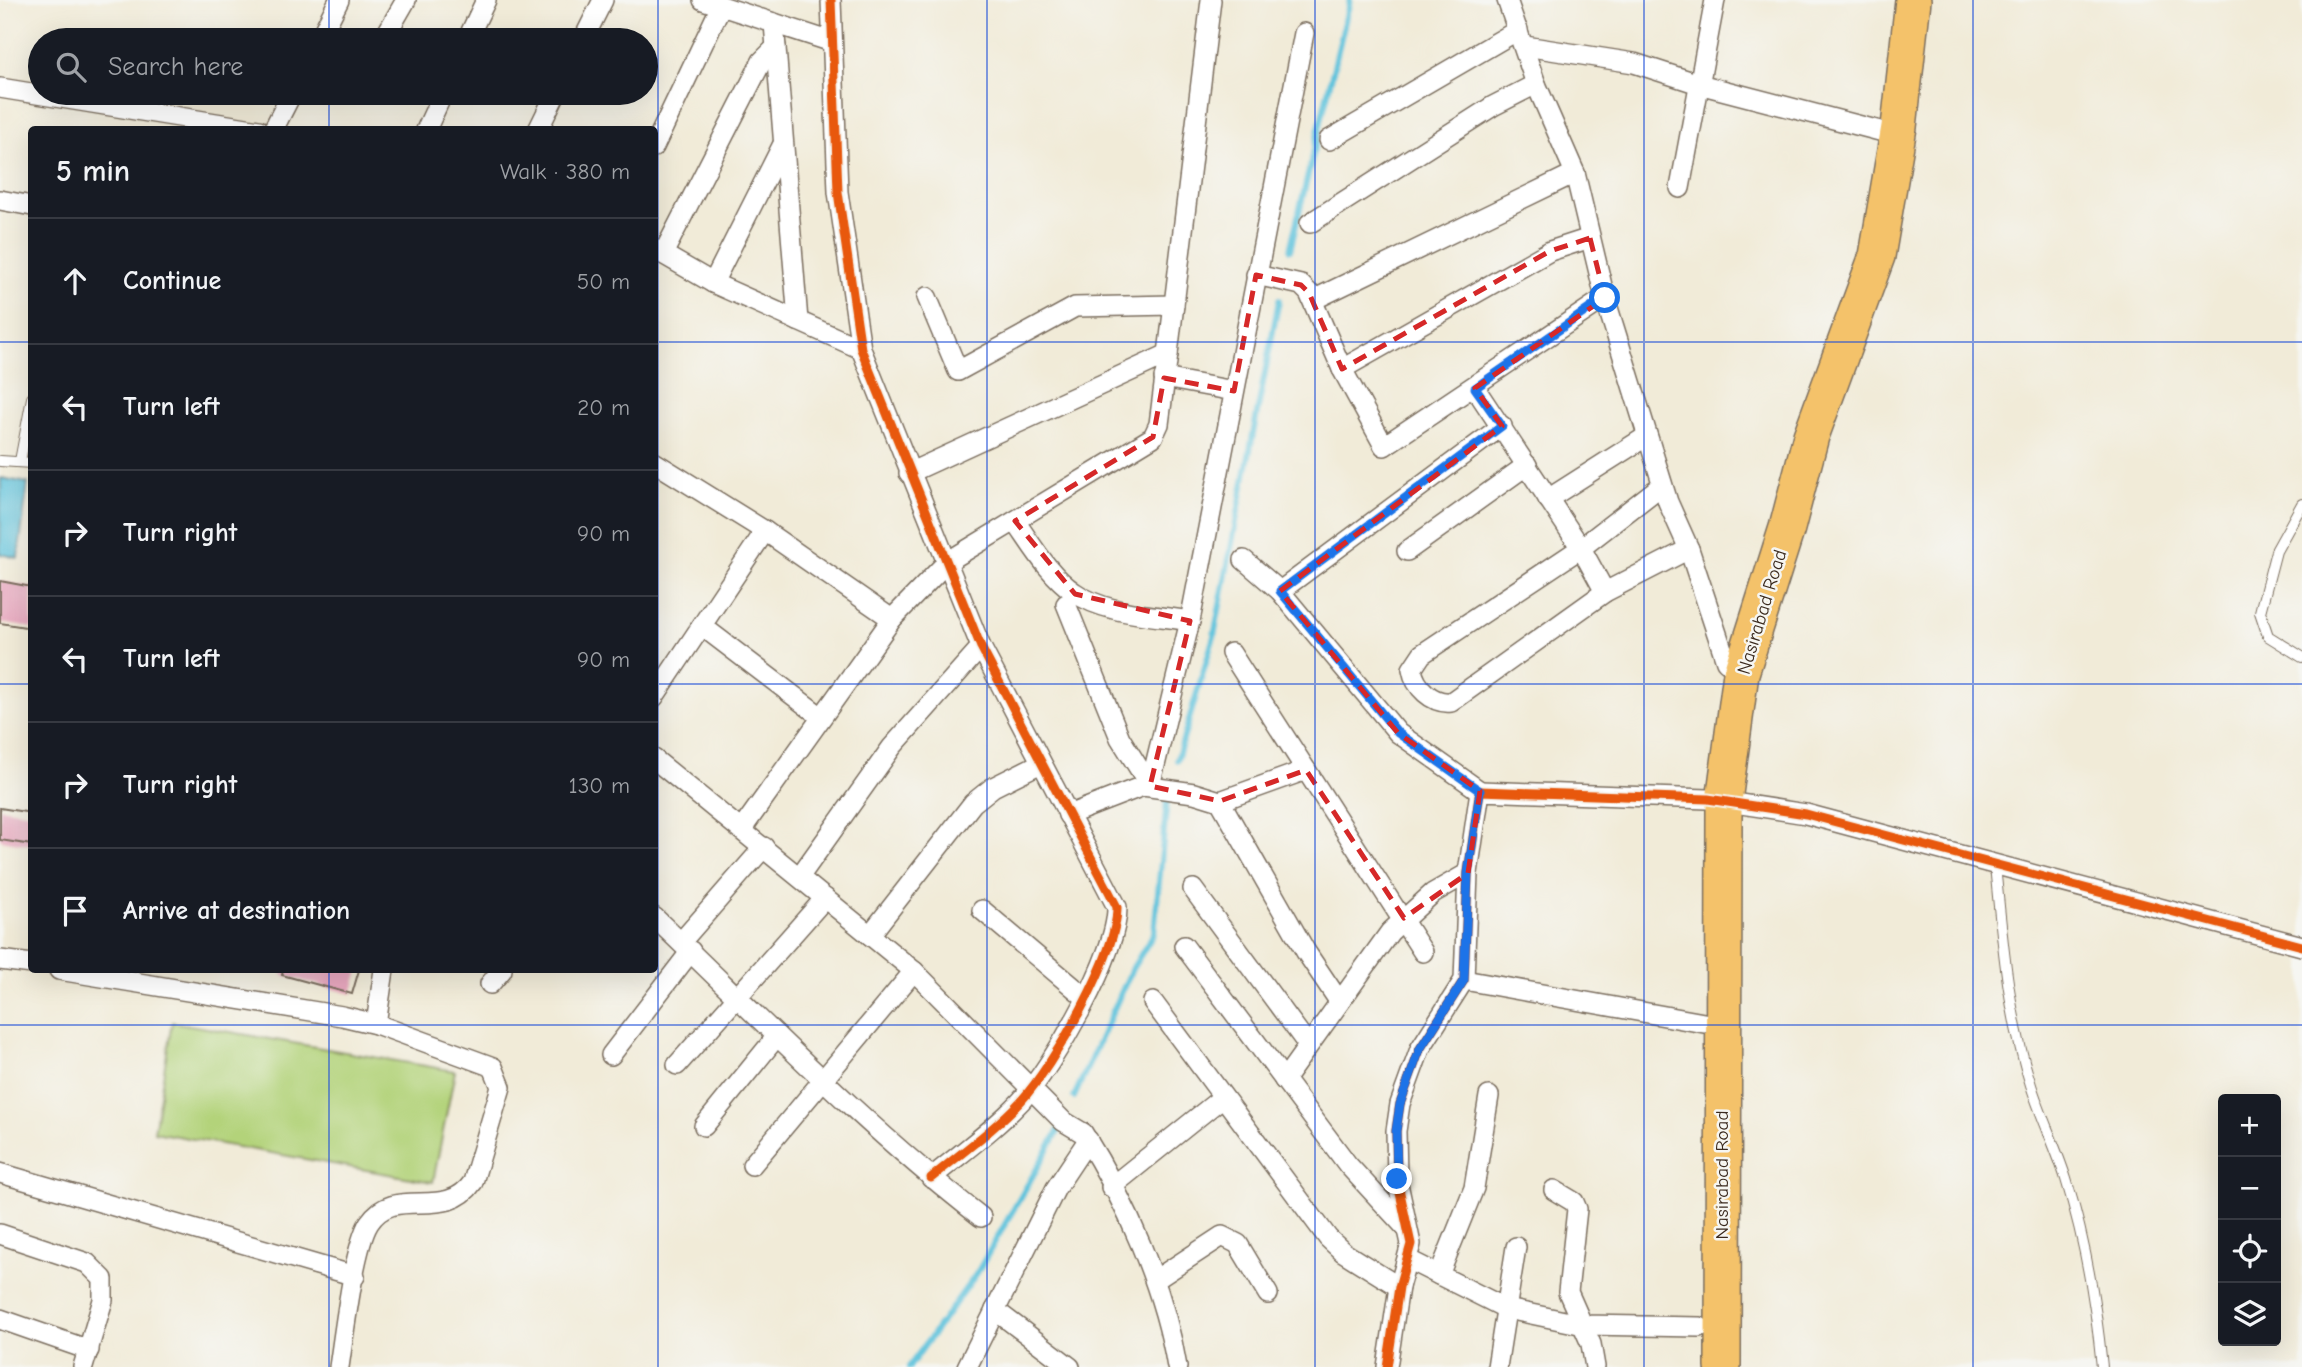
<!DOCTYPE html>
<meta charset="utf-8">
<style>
body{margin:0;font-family:"Comic Neue",sans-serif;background:#242831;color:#f1f3f6}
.controls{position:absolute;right:21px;bottom:21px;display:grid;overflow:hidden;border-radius:7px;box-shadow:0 7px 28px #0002}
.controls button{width:63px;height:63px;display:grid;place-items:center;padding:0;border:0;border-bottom:2px solid #363941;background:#171b24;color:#f1f3f6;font:35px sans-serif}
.stop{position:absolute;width:21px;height:21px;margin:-16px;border:5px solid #1a73e8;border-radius:50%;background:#fff}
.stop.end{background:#1a73e8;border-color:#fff;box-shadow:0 2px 7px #0008}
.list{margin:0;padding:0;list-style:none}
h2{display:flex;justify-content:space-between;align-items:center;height:91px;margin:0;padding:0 28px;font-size:30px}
h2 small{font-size:23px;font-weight:400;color:#9ea1a6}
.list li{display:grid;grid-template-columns:46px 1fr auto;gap:21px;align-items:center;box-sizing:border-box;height:126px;padding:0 28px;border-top:2px solid #363941}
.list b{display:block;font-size:26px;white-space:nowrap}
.list em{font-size:23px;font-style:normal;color:#9ea1a6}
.icon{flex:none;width:38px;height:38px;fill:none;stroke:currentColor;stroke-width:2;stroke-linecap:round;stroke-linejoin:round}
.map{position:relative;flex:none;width:2302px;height:1367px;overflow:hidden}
.search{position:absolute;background:#171b24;box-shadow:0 7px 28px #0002;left:28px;top:28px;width:630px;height:77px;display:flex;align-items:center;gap:18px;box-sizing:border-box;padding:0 24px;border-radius:38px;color:#9ea1a6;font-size:26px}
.panel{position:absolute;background:#171b24;box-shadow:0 7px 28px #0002;left:28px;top:126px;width:630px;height:847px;border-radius:7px}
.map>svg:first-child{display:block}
.pitch{fill:#b3d37a;stroke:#777e4c;stroke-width:2}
.water{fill:#5ec3dc;stroke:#4c767d;stroke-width:2}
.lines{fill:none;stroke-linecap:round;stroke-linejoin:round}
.stream{stroke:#5ec3dc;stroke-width:6}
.building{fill:#e7a7be}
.lane-casing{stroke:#7b6e5f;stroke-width:12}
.street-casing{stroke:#7b6e5f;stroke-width:22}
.highway-casing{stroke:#7b6e5f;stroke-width:38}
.lane{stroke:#fff;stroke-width:10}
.street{stroke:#fff;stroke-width:19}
.highway{stroke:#f4c26a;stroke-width:35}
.cycleway-casing{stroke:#f6f6f2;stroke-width:13}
.cycleway{stroke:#e8590c;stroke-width:9}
.route{stroke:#1a73e8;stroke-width:9}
.marked{fill:none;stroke:#d62828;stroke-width:5;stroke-dasharray:14 9;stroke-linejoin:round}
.grid{fill:none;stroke:#1d4ed8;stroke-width:2;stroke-opacity:0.55}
.labels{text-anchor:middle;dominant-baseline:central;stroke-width:5;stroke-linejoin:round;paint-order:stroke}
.street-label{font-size:19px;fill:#3b2a1e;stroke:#f6f6f2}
</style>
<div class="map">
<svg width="2302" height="1367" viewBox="0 0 2302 1367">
<rect width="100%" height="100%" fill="#f6f6f2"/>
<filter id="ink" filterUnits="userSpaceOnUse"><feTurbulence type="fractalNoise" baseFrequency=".0143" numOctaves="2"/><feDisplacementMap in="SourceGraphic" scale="14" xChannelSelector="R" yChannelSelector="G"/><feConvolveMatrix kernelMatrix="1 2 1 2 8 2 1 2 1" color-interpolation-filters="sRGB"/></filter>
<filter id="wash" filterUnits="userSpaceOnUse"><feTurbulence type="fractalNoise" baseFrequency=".00686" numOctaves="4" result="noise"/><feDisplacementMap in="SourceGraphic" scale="28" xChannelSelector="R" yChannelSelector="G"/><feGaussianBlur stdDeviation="1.57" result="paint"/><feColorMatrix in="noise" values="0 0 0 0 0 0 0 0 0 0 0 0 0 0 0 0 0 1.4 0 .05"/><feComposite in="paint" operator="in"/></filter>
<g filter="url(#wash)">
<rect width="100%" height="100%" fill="#f1ebd8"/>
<path class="pitch" d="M 172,1022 L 455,1071 L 433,1182 L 154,1132 Z"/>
<path class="water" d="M 1,478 L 28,483 L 18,558 L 0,554 Z"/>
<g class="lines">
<g class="stream">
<path d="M 1290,250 L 1350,0"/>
<path d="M 1177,760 L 1214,636 L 1279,300"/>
<path d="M 1074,1097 L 1132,969 L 1154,933 L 1167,800"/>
<path d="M 909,1367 L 977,1273 L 1059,1130"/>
</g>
</g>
<g id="blocks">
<g class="building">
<path d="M 0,581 L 32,587 L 32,628 L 0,623 Z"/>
<path d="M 0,808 L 32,813 L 32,845 L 0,840 Z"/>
<path d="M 283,970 L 359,970 L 352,994 L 282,975 Z"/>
</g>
</g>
</g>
<g filter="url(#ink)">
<use href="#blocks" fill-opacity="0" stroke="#7b6e5f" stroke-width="2"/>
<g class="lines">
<defs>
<g id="lane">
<path d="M 0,461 L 32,463"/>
<path d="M 20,461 L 32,398"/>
<path d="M 2302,504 L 2276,551 L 2260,612 L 2268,636 L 2302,657"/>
<path d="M 1995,865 C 2002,938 2008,1014 2031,1085 C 2041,1117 2056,1147 2066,1179 C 2085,1240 2096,1304 2102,1367"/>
</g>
<g id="street">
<path d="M 703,0 L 832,42"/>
<path d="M 831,0 L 838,192 L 861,349 L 981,647 L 1117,907 C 1118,954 1053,1066 1021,1101 C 994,1130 961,1153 931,1178"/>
<path d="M 1507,0 L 1536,84 L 1575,173 L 1605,298 L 1668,502 L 1689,549 L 1726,661 L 1741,673"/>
<path d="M 774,23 L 798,321"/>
<path d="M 319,40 L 339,0"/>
<path d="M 383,40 L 406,0"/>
<path d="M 467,40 L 486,0"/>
<path d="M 583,40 L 603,0"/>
<path d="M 1525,46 L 1634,63 L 1699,84 L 1880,131"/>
<path d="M 0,88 L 259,130"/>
<path d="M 273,130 L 292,93"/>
<path d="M 426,130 L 443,93"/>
<path d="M 538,130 L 556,93"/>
<path d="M 1329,140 L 1518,30"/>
<path d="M 654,147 L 721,6"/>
<path d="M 1680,188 L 1715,0"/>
<path d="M 0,200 L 32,206"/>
<path d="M 1310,223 L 1493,106 L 1536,84"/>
<path d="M 654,249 L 713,283 L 861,349"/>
<path d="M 663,254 L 762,61 L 776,47"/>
<path d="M 1256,275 L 1301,285 L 1309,293 L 1342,369 L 1384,446 L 1605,298"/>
<path d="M 713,283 L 782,146"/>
<path d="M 927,297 L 958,371 L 1075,307 L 1174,305"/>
<path d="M 1313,300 L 1575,173"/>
<path d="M 1342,369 L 1550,251 L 1590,238"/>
<path d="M 1164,378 L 1234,391"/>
<path d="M 1475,388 L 1581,548 L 1605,592"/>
<path d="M 654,462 L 765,531 L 892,619 L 947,562 L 1153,437 L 1159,424 L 1168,354 L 1211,0"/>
<path d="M 909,473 L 1168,354"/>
<path d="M 1662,485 L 1581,548 L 1422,654 L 1412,669 C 1415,687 1432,704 1451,702 L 1605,592 L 1689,549"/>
<path d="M 1548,499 L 1647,436"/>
<path d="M 1015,521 C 1032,545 1049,575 1074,592 C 1104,614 1154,615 1190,621"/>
<path d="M 1407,551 L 1527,465"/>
<path d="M 1244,560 L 1280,591 L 1398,733 L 1480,791"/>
<path d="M 1280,591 L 1502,426"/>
<path d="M 1066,604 L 1120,738 L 1150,786"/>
<path d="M 702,626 L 820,716"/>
<path d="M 1231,653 L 1423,952"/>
<path d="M 654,697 L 765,531"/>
<path d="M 654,759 L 914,971 L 1063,1121 L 1083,1133 C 1126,1201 1164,1288 1177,1367"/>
<path d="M 1150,786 L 1190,621 L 1304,33"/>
<path d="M 1220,801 L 1306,952 L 1339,1001"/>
<path d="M 1068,815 L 1143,786 L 1194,793 L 1220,801 L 1306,770"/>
<path d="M 742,829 L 892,619"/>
<path d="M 800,876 L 892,747 L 981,647"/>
<path d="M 1193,889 L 1308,1045"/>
<path d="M 982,910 L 1085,997"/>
<path d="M 654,917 C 761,1019 864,1126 981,1217"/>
<path d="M 870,935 L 973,803 L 993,787 L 1041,763"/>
<path d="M 681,942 L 764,847"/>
<path d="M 1184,946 L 1348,1165 L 1407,1229"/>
<path d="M 0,960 L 32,964"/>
<path d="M 59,970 L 342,1016 L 376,1024 L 493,1067 L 501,1087 L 473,1182 C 445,1223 395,1183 369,1223 C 354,1247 344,1335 339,1367"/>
<path d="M 1464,980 L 1704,1023"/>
<path d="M 490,984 L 502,970"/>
<path d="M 1153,1002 L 1328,1238 L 1343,1252 L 1399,1287"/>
<path d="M 376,1024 L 384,970"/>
<path d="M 611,1055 L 691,951"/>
<path d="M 677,1065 L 825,898"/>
<path d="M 1284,1080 L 1390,932 L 1433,893 L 1468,873"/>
<path d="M 704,1126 L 777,1036"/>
<path d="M 752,1165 L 914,971"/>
<path d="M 0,1173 L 355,1276"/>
<path d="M 1111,1187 L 1223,1097"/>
<path d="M 1554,1190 L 1574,1202 L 1577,1209 L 1568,1292 L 1591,1344 L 1595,1367"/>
<path d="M 0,1234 L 87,1263 L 103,1279 L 103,1300 L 83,1367"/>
<path d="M 1409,1260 L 1507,1309 L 1584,1325 L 1700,1327"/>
<path d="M 1439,1275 L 1474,1188 L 1489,1096"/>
<path d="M 1155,1280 L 1222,1236 L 1238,1244 L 1268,1294"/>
<path d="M 995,1310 L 1070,1367"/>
<path d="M 0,1319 L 89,1350"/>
<path d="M 967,1367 L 1056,1188 L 1088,1140"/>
<path d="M 1387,1367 L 1399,1287 L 1411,1244 L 1397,1179 L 1396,1131 L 1400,1104 L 1420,1049 L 1464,980 L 1468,873 L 1480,791 L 1708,799 L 1806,814 L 2302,946"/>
<path d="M 1497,1367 L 1516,1247"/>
</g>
<path id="highway" d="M 1723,1367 L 1724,801 L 1741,673 L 1787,528 L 1811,436 L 1877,256 L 1899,127 L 1913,0"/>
</defs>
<use href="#lane" class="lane-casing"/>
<use href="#street" class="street-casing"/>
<use href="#highway" class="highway-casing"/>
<use href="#lane" class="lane"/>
<use href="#street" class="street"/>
<use href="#highway" class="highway"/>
<defs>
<g id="cycleway">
<path d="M 831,0 L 838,192 L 861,349 L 981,647 L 1117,907 C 1118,954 1053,1066 1021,1101 C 994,1130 961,1153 931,1178"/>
<path d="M 1387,1367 L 1399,1287 L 1411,1244 L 1397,1179 L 1396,1131 L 1400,1104 L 1420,1049 L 1464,980 L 1468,873 L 1480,791 L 1708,799 L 1806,814 L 2302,946"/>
</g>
</defs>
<use href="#cycleway" class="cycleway-casing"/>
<use href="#cycleway" class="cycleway"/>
</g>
</g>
<g class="lines" filter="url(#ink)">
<path class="route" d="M 1397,1179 L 1396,1131 L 1400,1104 L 1420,1049 L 1464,980 L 1468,873 L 1480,791 L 1398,733 L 1280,591 L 1502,426 L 1475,388 L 1605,298"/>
</g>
<path class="marked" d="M 1590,238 L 1605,298 L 1475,388 L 1502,426 L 1280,591 L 1398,733 L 1480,791 L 1468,873 L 1404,918 L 1306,770 L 1220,801 L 1150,786 L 1190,621 L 1075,594 L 1015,521 L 1153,437 L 1164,378 L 1234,391 L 1256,275 L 1301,285 L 1309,293 L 1342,369 L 1550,251 Z"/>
<path class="grid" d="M 329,0 L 329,40M 658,0 L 658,1367M 987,0 L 987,1367M 1315,0 L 1315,1367M 1644,0 L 1644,1367M 1973,0 L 1973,1367M 329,93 L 329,130M 0,342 L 32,342M 654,342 L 2302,342M 0,684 L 32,684M 654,684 L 2302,684M 329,970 L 329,1367M 0,1025 L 2302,1025"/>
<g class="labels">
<g class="street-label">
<text transform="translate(1762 612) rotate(-73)">Nasirabad Road</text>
<text transform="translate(1722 1175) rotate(-90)">Nasirabad Road</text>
</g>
</g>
</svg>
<div class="controls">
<button>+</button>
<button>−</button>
<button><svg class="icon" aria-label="locate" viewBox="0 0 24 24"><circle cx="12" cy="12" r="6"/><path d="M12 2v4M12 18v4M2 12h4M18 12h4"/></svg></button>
<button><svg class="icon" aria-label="layers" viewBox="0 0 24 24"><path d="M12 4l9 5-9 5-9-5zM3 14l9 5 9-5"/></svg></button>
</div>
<div class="stop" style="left:1605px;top:298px"></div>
<div class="stop end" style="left:1397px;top:1179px"></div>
<div class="search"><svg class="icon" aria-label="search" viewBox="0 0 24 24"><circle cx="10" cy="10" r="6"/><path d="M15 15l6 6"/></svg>Search here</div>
<section class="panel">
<h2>5 min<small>Walk · 380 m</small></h2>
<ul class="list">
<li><svg class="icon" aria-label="ahead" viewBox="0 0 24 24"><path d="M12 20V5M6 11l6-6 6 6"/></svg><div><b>Continue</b></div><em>50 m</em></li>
<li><svg class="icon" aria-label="left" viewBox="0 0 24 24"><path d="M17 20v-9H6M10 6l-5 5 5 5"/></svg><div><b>Turn left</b></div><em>20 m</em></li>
<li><svg class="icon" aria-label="right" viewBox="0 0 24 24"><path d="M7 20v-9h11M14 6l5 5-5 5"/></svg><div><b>Turn right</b></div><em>90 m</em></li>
<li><svg class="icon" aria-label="left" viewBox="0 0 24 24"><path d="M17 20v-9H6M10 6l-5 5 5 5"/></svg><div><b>Turn left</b></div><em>90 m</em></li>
<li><svg class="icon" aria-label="right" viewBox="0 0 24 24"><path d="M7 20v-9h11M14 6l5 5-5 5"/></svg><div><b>Turn right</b></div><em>130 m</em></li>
<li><svg class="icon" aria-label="arrive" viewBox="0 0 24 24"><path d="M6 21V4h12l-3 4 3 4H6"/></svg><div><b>Arrive at destination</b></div></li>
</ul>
</section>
</div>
